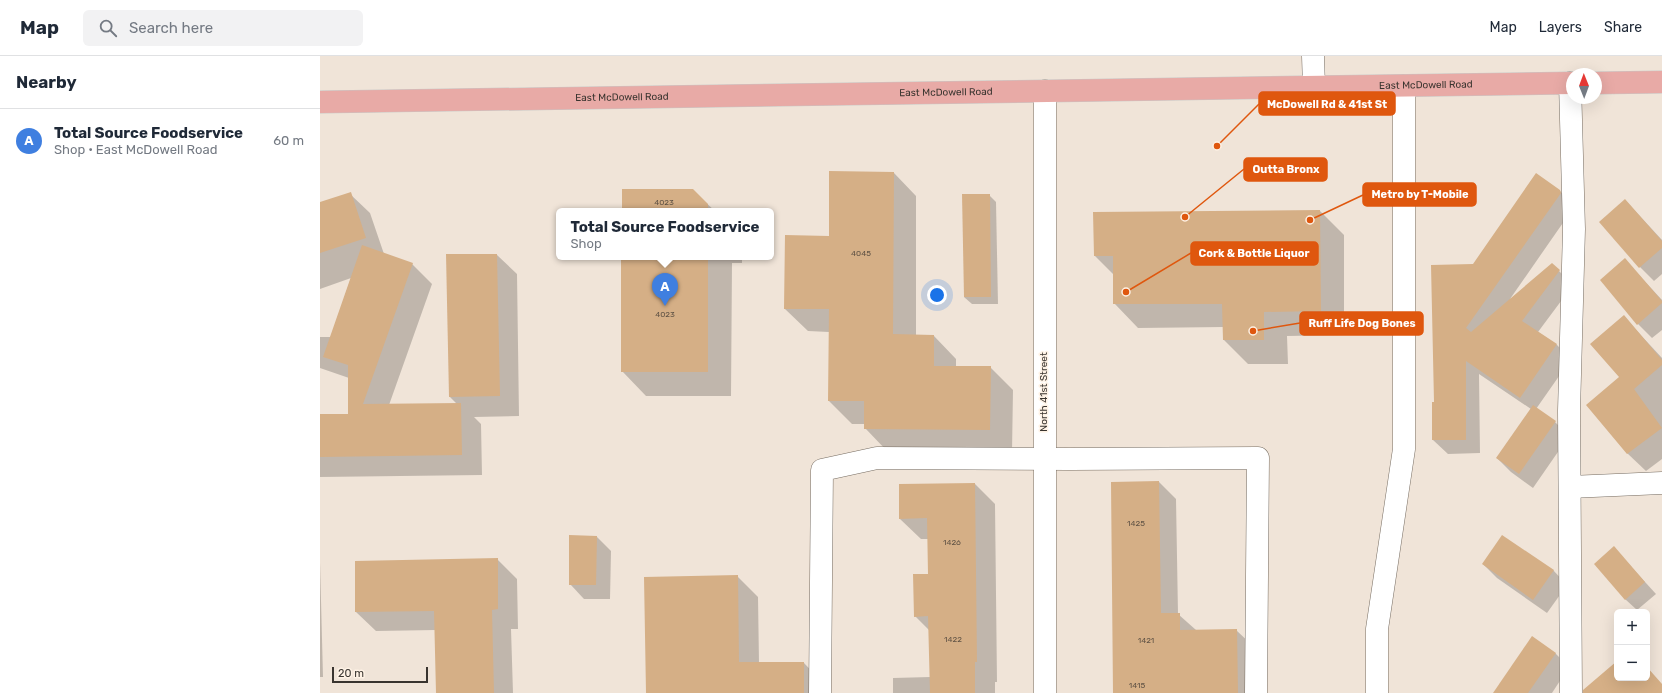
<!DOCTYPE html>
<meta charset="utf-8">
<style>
body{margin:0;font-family:Rubik,sans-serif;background:#f2f2f3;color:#1f2937}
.controls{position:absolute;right:12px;bottom:12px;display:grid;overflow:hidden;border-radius:6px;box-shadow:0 4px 16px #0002}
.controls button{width:36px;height:36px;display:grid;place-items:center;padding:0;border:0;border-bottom:1px solid #e0e1e3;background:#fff;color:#1f2937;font:20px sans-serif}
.compass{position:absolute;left:1246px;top:12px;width:36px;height:36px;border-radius:50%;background:#fff;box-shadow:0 4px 16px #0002;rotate:359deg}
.scale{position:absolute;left:12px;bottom:10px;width:96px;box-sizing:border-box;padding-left:4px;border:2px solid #39342f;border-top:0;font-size:11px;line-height:14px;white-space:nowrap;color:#39342f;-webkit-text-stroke:3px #fef2e5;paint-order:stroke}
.you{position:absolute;left:617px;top:239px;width:14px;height:14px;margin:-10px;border:3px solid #fff;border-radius:50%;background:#1a73e8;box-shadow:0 0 0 6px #1a73e833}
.badge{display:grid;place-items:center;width:26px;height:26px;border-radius:50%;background:#2563eb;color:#fff;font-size:13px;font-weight:700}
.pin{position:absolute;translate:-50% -33px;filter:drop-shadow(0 1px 2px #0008)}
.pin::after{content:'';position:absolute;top:21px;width:14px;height:12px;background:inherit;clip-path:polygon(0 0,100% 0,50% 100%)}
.popup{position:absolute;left:236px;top:152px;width:218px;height:52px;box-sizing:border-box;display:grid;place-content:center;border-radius:6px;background:#fff;filter:drop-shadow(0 1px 3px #0005);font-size:13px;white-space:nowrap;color:#747a83}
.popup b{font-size:15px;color:#1f2937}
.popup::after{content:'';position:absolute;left:50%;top:100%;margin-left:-8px;border:8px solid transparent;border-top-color:#fff}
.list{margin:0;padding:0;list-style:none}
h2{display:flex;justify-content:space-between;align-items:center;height:52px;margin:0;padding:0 16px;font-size:17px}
h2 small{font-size:13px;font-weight:400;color:#747a83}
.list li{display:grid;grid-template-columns:26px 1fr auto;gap:12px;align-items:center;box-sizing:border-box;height:64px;padding:0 16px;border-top:1px solid #e0e1e3}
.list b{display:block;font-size:15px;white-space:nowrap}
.list p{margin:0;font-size:13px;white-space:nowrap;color:#747a83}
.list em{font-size:13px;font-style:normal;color:#747a83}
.icon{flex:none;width:22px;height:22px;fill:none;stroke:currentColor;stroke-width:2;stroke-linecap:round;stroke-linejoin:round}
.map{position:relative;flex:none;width:1342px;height:637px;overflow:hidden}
header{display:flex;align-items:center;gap:24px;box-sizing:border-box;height:56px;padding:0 20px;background:#fff;border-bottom:1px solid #e0e1e3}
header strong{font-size:19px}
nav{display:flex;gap:22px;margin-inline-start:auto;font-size:14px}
.search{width:280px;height:36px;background:#f2f2f3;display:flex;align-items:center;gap:10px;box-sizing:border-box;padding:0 14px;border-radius:6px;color:#747a83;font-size:15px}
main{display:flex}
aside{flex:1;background:#fff}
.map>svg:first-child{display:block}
.shadow{fill:#0003}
.building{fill:#d5af86}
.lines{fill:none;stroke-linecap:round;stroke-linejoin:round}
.minor-casing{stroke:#766c61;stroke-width:23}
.major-casing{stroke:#c8c6c5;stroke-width:23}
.minor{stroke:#fff;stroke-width:22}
.major{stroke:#e8aaa6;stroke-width:22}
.labels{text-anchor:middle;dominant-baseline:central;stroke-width:3;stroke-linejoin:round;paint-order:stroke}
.number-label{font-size:8px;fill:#605345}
.street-label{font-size:10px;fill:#39342f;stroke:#fef2e5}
.leader{fill:none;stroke:#df570e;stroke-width:1.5}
.callout-dot{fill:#df570e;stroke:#fef2e5;stroke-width:1.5}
.callout{fill:#df570e;stroke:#df570e;stroke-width:1.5}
.callout-label{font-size:11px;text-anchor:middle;font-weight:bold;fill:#fff}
</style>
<header>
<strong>Map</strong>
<div class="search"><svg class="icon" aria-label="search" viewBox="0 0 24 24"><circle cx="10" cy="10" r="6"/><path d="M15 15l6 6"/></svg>Search here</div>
<nav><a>Map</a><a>Layers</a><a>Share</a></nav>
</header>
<main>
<aside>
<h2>Nearby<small></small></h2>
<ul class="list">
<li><span class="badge" style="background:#3f7fe0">A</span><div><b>Total Source Foodservice</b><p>Shop · East McDowell Road</p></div><em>60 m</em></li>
</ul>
</aside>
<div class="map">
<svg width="1342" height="637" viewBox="0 0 1342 637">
<rect width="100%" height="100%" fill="#f0e4d8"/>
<g class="shadow">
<path d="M 574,117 L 596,140 L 596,280 L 614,280 L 636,303 L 636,311 L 670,311 L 693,334 L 692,396 L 567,395 L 545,372 L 545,368 L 532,368 L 509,345 L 509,276 L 488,275 L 465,253 L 510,181 Z"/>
<path d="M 372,134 L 395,155 L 303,155 Z"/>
<path d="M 1240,135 L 1254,149 L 1254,151 L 1190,243 L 1239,215 L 1253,229 L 1218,276 L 1237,289 L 1251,303 L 1216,353 L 1235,366 L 1249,380 L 1213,432 L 1191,416 L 1177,402 L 1211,353 L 1159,318 L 1160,397 L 1128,398 L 1113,384 L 1116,347 L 1154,209 Z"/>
<path d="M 30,138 L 50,157 L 64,198 L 92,208 L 112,228 L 69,349 L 137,348 L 130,341 L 177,199 L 197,218 L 199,360 L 154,361 L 161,368 L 162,419 L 0,421 L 0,359 L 29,359 L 29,322 L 0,312 L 0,281 L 11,281 L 31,222 L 0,233 L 0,148 Z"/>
<path d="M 669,139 L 676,146 L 678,248 L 652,248 L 644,241 Z"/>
<path d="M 1305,144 L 1342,184 L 1342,218 L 1334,225 L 1320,211 Z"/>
<path d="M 1000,155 L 1024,179 L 1024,279 L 967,280 L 968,308 L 928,308 L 904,284 L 904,271 L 818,272 L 794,247 L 794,219 L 775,200 Z"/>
<path d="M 302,201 L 422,201 L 422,207 L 412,207 L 411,340 L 326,340 L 302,315 Z"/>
<path d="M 1305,204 L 1342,244 L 1342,274 L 1332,282 L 1318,268 Z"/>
<path d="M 1304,261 L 1342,302 L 1342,403 L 1326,415 L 1307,397 L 1300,321 Z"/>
<path d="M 839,426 L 856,443 L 858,558 L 876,574 L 916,574 L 934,591 L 934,637 L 795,637 Z"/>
<path d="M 655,428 L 675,448 L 677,626 L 675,626 L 675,637 L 573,637 L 573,622 L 610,621 L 610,575 L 595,560 L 609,519 L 609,483 L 601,483 L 580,463 Z"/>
<path d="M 277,481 L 291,495 L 290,543 L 264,543 L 250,528 Z"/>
<path d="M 1294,492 L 1336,538 L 1317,554 L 1305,543 Z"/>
<path d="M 177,503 L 197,523 L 198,573 L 191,573 L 193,637 L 117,637 L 116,574 L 56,575 L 36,556 Z"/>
<path d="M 0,506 L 3,621 L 0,621 Z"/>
<path d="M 1163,508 L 1233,514 L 1247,529 L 1227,557 L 1177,522 Z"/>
<path d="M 417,520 L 438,541 L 439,607 L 484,607 L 504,628 L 504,637 L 327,637 Z"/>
<path d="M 1235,597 L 1249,611 L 1232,637 L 1174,637 Z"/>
</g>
<g class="building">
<path d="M 509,115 L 574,116 L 573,278 L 614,279 L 614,310 L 671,310 L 670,374 L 544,373 L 544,345 L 508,345 L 509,253 L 464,253 L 465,179 L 509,180 Z"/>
<path d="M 1216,117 L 1240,134 L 1241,137 L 1146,272 L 1151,276 L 1232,207 L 1240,214 L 1202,265 L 1237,288 L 1200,342 L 1146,305 L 1146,384 L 1112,384 L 1112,346 L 1114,346 L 1111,209 L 1153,208 Z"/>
<path d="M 302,133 L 373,133 L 388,148 L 388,155 L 302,155 Z"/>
<path d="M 31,136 L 46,182 L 0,197 L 0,146 Z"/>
<path d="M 642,138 L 670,138 L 671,241 L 644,241 Z"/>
<path d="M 1305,143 L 1342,185 L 1342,192 L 1319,212 L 1279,166 Z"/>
<path d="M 1000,154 L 1001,255 L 944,256 L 944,284 L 903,284 L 902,248 L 793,248 L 793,200 L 774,200 L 773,156 Z"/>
<path d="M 42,189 L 93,207 L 43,348 L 141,347 L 142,399 L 0,401 L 0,358 L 28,358 L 28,309 L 3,301 Z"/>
<path d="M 126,198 L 177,198 L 180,340 L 129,341 Z"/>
<rect x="301" y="201" width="87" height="115"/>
<path d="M 1305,202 L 1342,245 L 1342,247 L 1317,269 L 1280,224 Z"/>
<path d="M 1304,259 L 1342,304 L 1342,309 L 1314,333 L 1342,372 L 1307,398 L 1266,349 L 1299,321 L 1270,288 Z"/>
<path d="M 1213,349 L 1236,365 L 1199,418 L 1176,402 Z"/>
<path d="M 839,425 L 841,557 L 860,557 L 860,574 L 917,573 L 918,637 L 793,637 L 791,426 Z"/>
<path d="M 655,427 L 657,606 L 655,606 L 655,637 L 610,637 L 608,560 L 594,561 L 593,518 L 608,518 L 607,462 L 579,463 L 579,428 Z"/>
<path d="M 249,479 L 277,480 L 276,529 L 249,529 Z"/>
<path d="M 1182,479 L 1234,514 L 1213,544 L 1162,508 Z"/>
<path d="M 1294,490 L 1325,526 L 1305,544 L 1274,508 Z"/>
<path d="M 178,502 L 178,553 L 172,554 L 174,637 L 116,637 L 114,555 L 35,556 L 35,505 Z"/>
<path d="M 418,519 L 419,606 L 484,606 L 484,637 L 326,637 L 324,521 Z"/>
<path d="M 1212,580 L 1236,597 L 1208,637 L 1173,637 Z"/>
<path d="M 1297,605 L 1297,622 L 1327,622 L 1327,611 L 1342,628 L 1342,637 L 1263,637 L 1263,634 Z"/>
</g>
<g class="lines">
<defs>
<g id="minor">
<path d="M 993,0 L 994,31"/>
<path d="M 1250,27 L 1254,173 L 1249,355 L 1251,637"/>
<path d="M 725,35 L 725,637"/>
<path d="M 1250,431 L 1342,427"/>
<path d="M 500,637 L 502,414 L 557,402 L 750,403 L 938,402 L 936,637"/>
<path d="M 1057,637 L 1057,573 L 1084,393 L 1084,30"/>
</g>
<g id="major">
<path d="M 1276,27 L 1342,26"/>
<path id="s1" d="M 0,46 L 1252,27"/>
</g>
</defs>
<use href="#minor" class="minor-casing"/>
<use href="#major" class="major-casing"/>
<use href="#minor" class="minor"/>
<use href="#major" class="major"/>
</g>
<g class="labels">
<g class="number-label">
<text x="344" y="146">4023</text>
<text x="541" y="197">4045</text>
<text x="345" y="258">4023</text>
<text x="816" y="467">1425</text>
<text x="632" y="486">1426</text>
<text x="633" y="583">1422</text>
<text x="826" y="584">1421</text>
<text x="817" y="629">1415</text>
</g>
<g class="street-label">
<text stroke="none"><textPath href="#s1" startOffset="1106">East McDowell Road</textPath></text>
<text stroke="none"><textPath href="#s1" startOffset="626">East McDowell Road</textPath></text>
<text stroke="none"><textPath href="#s1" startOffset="302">East McDowell Road</textPath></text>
<text transform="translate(724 336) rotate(-90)">North 41st Street</text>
</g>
</g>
<path class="leader" d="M897 90L939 48M865 161L924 113M990 164L1043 139M806 236L871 197M933 275L980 267"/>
<g class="callout-dot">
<circle cx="897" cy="90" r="4"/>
<circle cx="865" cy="161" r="4"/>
<circle cx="990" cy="164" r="4"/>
<circle cx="806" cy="236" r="4"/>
<circle cx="933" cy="275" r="4"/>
</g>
<g class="callout">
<rect x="939" y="36" width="136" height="23" rx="4"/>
<rect x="924" y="102" width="83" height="23" rx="4"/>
<rect x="1043" y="127" width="113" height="23" rx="4"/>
<rect x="871" y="186" width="127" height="23" rx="4"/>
<rect x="980" y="256" width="123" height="23" rx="4"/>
</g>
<g class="callout-label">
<text x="1007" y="52">McDowell Rd &amp; 41st St</text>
<text x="966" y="117">Outta Bronx</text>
<text x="1100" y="142">Metro by T-Mobile</text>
<text x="934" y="201">Cork &amp; Bottle Liquor</text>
<text x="1042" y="271">Ruff Life Dog Bones</text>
</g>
</svg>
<div class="controls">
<button>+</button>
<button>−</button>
</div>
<svg class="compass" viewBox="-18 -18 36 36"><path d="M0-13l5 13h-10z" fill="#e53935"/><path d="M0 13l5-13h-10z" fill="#747a83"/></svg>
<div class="scale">20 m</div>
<div class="you"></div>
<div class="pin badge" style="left:345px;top:250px;background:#3f7fe0">A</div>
<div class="popup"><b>Total Source Foodservice</b>Shop</div>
</div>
</main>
